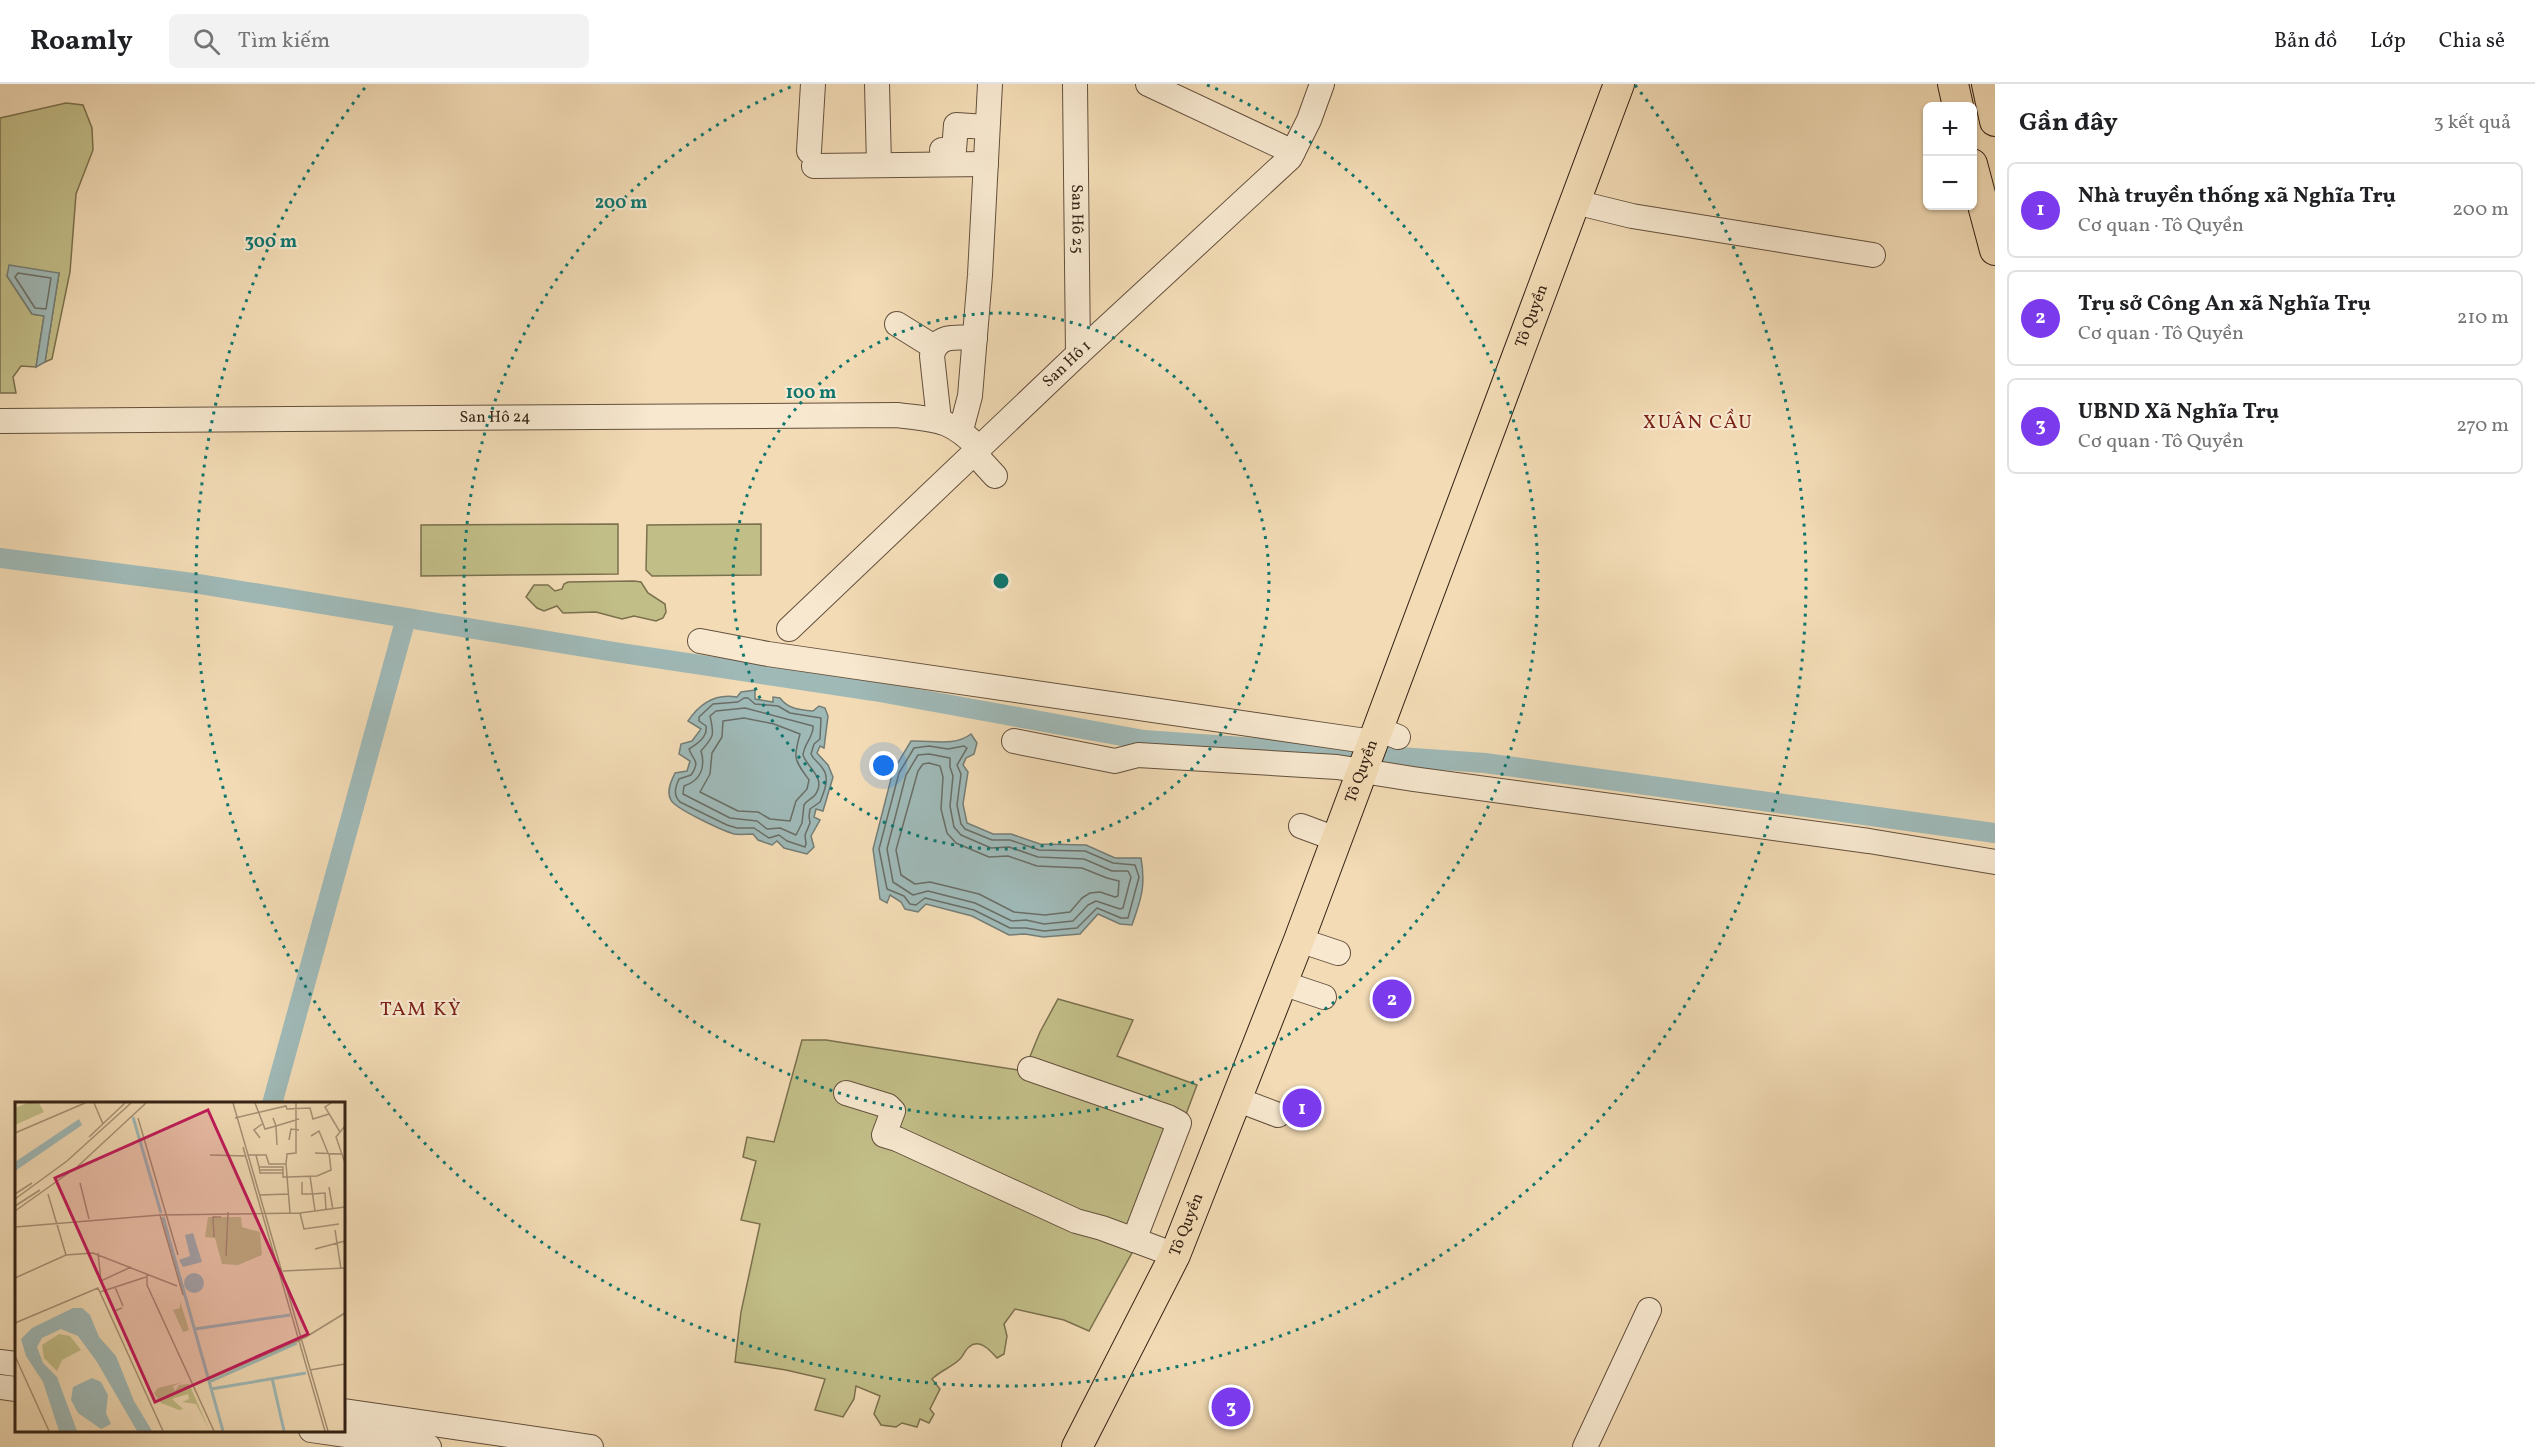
<!DOCTYPE html>
<html lang="vi">
<meta charset="utf-8">
<style>
body{margin:0;font-family:Vollkorn,serif;background:#f2f2f2;color:#202124}
.controls{position:absolute;right:18px;top:18px;display:grid;overflow:hidden;border-radius:9px;box-shadow:0 2px 4px #0004}
.controls button{width:54px;height:54px;display:grid;place-items:center;padding:0;border:0;border-bottom:2px solid #e0e0e0;background:#fff;color:#202124;font:30px sans-serif}
.you{position:absolute;left:884px;top:682px;width:21px;height:21px;margin:-15px;border:4px solid #fff;border-radius:50%;background:#1a73e8;box-shadow:0 0 0 9px #1a73e833}
.badge{display:grid;place-items:center;width:39px;height:39px;border-radius:50%;background:#7c3aed;color:#fff;font-size:20px;font-weight:700}
.pin{position:absolute;translate:-50% -50%;border:3px solid #fff;box-shadow:0 2px 6px #0006}
.list{margin:0;padding:0;list-style:none}
h2{display:flex;justify-content:space-between;align-items:center;height:78px;margin:0;padding:0 24px;font-size:26px}
h2 small{font-size:20px;font-weight:400;color:#757577}
.list li{display:grid;grid-template-columns:39px 1fr auto;gap:18px;align-items:center;box-sizing:border-box;height:96px;margin:0 12px 12px;padding:0 12px;border:2px solid #e0e0e0;border-radius:9px}
.list b{display:block;font-size:22px;white-space:nowrap}
.list p{margin:0;font-size:20px;white-space:nowrap;color:#757577}
.list em{font-size:20px;font-style:normal;color:#757577}
.icon{flex:none;width:33px;height:33px;fill:none;stroke:currentColor;stroke-width:2;stroke-linecap:round;stroke-linejoin:round}
.map{position:relative;flex:none;width:1995px;height:1363px;overflow:hidden}
header{display:flex;align-items:center;gap:36px;box-sizing:border-box;height:84px;padding:0 30px;background:#fff;border-bottom:2px solid #e0e0e0}
header strong{font-size:28px}
nav{display:flex;gap:33px;margin-inline-start:auto;font-size:21px}
.search{width:420px;height:54px;background:#f2f2f2;display:flex;align-items:center;gap:15px;box-sizing:border-box;padding:0 21px;border-radius:9px;color:#757577;font-size:22px}
main{display:flex}
aside{flex:1;background:#fff}
.map>svg:first-child{display:block}
.green{fill:#c2be88;stroke:#7b704e;stroke-width:1.5}
.water{fill:#9fb9b7;stroke:#747d76;stroke-width:1.5}
.lines{fill:none;stroke-linecap:round;stroke-linejoin:round}
.shore{stroke:#6a6e66;stroke-width:1.5}
.canal{stroke:#9fb9b7;stroke-width:20}
.minor-casing{stroke:#64503d;stroke-width:26}
.major-casing{stroke:#342215;stroke-width:32}
.minor{stroke:#f7e8cf;stroke-width:24}
.major{stroke:#f2dbb5;stroke-width:30}
.ring{fill:none;stroke:#0f766e;stroke-width:3;stroke-dasharray:3 6}
.labels{text-anchor:middle;dominant-baseline:central;stroke-width:4.5;stroke-linejoin:round;paint-order:stroke}
.street-label{font-size:16px;fill:#342215;stroke:#f7e8cf}
.quarter-label{font-size:20px;letter-spacing:1.5px;fill:#7a1f14;stroke:#f7e8cf}
.inset-river{fill:none;stroke:#9fb9b7;stroke-width:3}
.inset-road{fill:none;stroke:#a69175;stroke-width:1.5}
.view{fill:#c2185b;fill-opacity:0.15;stroke:#c2185b;stroke-width:3}
.inset-edge{fill:none;stroke:#342215;stroke-width:3}
.centre{fill:#0f766e;stroke:#f7e8cf;stroke-width:3}
.ring-label{font-size:18px;text-anchor:middle;font-weight:bold;fill:#0f766e;stroke:#f7e8cf;stroke-width:4.5;stroke-linejoin:round;paint-order:stroke}
</style>
<header>
<strong>Roamly</strong>
<div class="search"><svg class="icon" aria-label="search" viewBox="0 0 24 24"><circle cx="10" cy="10" r="6"/><path d="M15 15l6 6"/></svg>Tìm kiếm</div>
<nav><a>Bản đồ</a><a>Lớp</a><a>Chia sẻ</a></nav>
</header>
<main>
<div class="map">
<svg width="1995" height="1363" viewBox="0 0 1995 1363">
<rect width="100%" height="100%" fill="#f2dbb5"/>
<filter id="stains"><feTurbulence type="fractalNoise" baseFrequency=".00333" numOctaves="4"/><feColorMatrix values="0 0 0 0 .2 0 0 0 0 .09 0 0 0 0 .02 0 0 0 .5 -.17"/></filter>
<radialGradient id="worn" r=".72"><stop offset=".6" stop-color="#630" stop-opacity="0"/><stop offset="1" stop-color="#630" stop-opacity=".3"/></radialGradient>
<g class="green">
<path d="M 66,19 L 83,21 L 92,44 L 93,66 L 76,110 L 70,188 L 52,275 L 45,278 L 59,189 L 7,192 L 32,230 L 44,232 L 36,283 L 21,282 L 13,293 L 16,309 L 0,309 L 0,34 Z"/>
<path d="M 618,440 L 618,490 L 421,492 L 421,441 Z"/>
<path d="M 761,440 L 761,491 L 652,492 L 646,486 L 647,441 Z"/>
<path d="M 634,497 L 641,498 L 648,509 L 665,520 L 666,528 L 663,534 L 656,537 L 634,532 L 622,535 L 596,528 L 563,529 L 557,522 L 544,527 L 537,524 L 526,513 L 534,501 L 548,501 L 555,507 L 562,505 L 564,500 L 568,498 Z"/>
<path d="M 1058,915 L 1133,936 L 1117,972 L 1197,1001 L 1138,1158 L 1089,1247 L 1064,1236 L 1015,1225 L 1004,1240 L 1007,1252 L 1004,1270 L 997,1274 C 990,1266 979,1254 969,1263 C 965,1266 963,1272 960,1275 C 952,1283 940,1287 932,1295 L 940,1305 L 930,1325 L 934,1330 L 929,1339 L 920,1335 L 917,1343 L 902,1339 L 896,1343 L 881,1341 L 874,1330 L 880,1312 L 856,1302 L 854,1315 L 843,1333 L 815,1326 L 825,1295 L 786,1286 L 735,1278 L 741,1228 L 760,1140 L 741,1136 L 756,1077 L 743,1073 L 747,1053 L 774,1058 L 802,956 L 826,956 L 1024,987 L 1040,948 Z"/>
</g>
<g class="water">
<path d="M 9,181 L 59,189 L 45,278 L 36,283 L 44,232 L 32,230 L 7,192 Z"/>
<path d="M 755,606 L 755,615 L 773,618 L 773,613 L 780,614 C 788,625 800,626 813,627 L 819,622 L 825,624 L 828,632 L 824,664 L 820,662 L 817,669 L 828,681 L 833,693 L 823,727 L 816,725 L 814,733 L 820,736 L 811,752 L 814,763 L 807,770 L 784,764 L 777,757 L 772,761 L 758,756 L 753,750 C 746,750 740,751 734,750 C 724,747 675,725 671,716 C 666,708 671,697 675,689 L 687,687 L 690,677 L 679,670 L 681,660 L 692,657 L 701,645 L 688,637 C 700,619 715,609 737,613 L 741,608 Z"/>
<path d="M 971,650 L 977,659 L 974,670 L 966,674 L 963,681 L 968,688 L 963,720 L 967,739 L 993,750 L 1011,750 L 1040,760 L 1086,761 L 1115,774 L 1141,774 C 1146,802 1141,815 1132,841 L 1120,840 L 1098,830 L 1080,850 L 1043,853 L 1025,850 L 1009,851 L 972,832 L 926,820 L 918,828 L 905,825 L 901,818 L 890,811 L 887,819 L 880,815 L 873,765 L 893,687 L 911,657 C 932,656 954,663 971,650 Z"/>
</g>
<g class="lines">
<g class="shore">
<path d="M 18,189 L 51,194 L 46,225 L 35,224 L 15,193 Z"/>
<path d="M 744,614 L 748,614 L 755,620 L 778,622 L 790,629 L 821,634 L 820,655 L 814,660 L 811,670 C 814,677 820,679 823,685 C 830,694 824,708 820,718 L 810,725 L 809,732 L 810,739 L 805,751 L 806,760 L 805,763 L 787,757 L 779,751 L 769,754 L 754,744 L 737,744 L 727,741 L 680,718 C 673,711 675,704 679,695 L 691,691 C 701,676 693,677 689,665 C 697,660 708,653 706,642 L 699,637 L 699,633 L 713,620 L 738,618 Z"/>
<path d="M 745,624 L 813,642 C 814,653 804,659 803,671 C 808,685 827,694 815,711 C 812,715 807,716 804,721 L 802,739 L 796,751 L 780,744 L 767,745 L 757,737 L 730,734 L 683,710 L 684,702 C 700,697 706,684 701,667 C 715,651 714,651 710,632 L 716,627 Z"/>
<path d="M 744,634 L 774,640 L 800,650 C 793,675 794,675 809,696 L 807,705 L 796,717 L 790,737 L 770,735 L 758,728 L 738,727 L 700,708 L 710,690 L 712,669 L 722,653 L 723,637 Z"/>
<path d="M 929,662 L 948,665 L 964,662 L 967,664 L 957,681 L 961,690 L 957,721 L 961,740 L 965,745 L 992,756 L 1010,756 L 1039,766 L 1085,767 L 1113,779 L 1135,781 L 1139,793 L 1128,834 L 1121,834 L 1097,824 L 1077,844 L 1044,847 L 1026,844 L 1010,844 L 974,826 L 925,814 L 916,821 L 910,820 L 904,812 L 887,805 L 879,765 L 899,689 L 914,664 Z"/>
<path d="M 929,670 L 950,674 L 950,683 L 953,692 L 950,722 L 954,743 L 961,751 L 991,764 L 1009,763 L 1038,773 L 1084,775 L 1112,787 L 1128,787 L 1131,793 L 1123,824 L 1120,825 L 1096,817 L 1088,821 L 1073,837 L 1044,840 L 1026,836 L 1012,837 L 975,819 L 928,807 L 913,811 L 893,798 L 887,765 L 906,691 L 918,671 Z"/>
<path d="M 929,679 L 940,682 L 943,693 L 941,725 L 947,749 L 956,759 L 989,773 L 1008,772 L 1037,782 L 1082,784 L 1107,794 L 1119,797 L 1118,812 L 1115,813 L 1100,808 L 1090,809 L 1082,814 L 1070,828 L 1045,831 L 1014,828 L 979,810 L 930,798 L 915,800 L 901,791 L 896,766 L 918,687 L 923,680 Z"/>
</g>
<g class="canal">
<path d="M 0,474 L 193,499 L 615,568 L 874,607 L 1144,656 L 1344,670"/>
<path d="M 1385,672 L 1485,679 L 1995,749"/>
<path d="M 272,1020 L 406,534"/>
</g>
<defs>
<g id="minor">
<path d="M 877,0 L 879,81"/>
<path id="s1" d="M 1075,0 L 1078,270"/>
<path d="M 1148,0 L 1293,68"/>
<path d="M 942,66 L 954,66 L 956,41 L 987,43"/>
<path d="M 809,67 L 813,0"/>
<path d="M 814,82 L 986,80"/>
<path d="M 1575,118 L 1632,132 L 1873,171"/>
<path d="M 897,240 L 934,263"/>
<path d="M 939,336 L 932,272 C 936,250 957,253 975,254"/>
<path id="s2" d="M 0,337 L 897,331 C 937,336 949,334 979,364"/>
<path d="M 961,346 L 970,312 L 980,191 L 990,0"/>
<path d="M 974,369 L 995,392"/>
<path id="s3" d="M 789,545 L 1078,270 L 1290,74 L 1309,36 L 1322,0"/>
<path d="M 700,557 L 768,570 L 1373,658"/>
<path d="M 1378,645 L 1398,653"/>
<path d="M 1014,657 L 1115,677 L 1138,671 L 1337,683 L 1413,695 L 1869,757 L 1995,778"/>
<path d="M 1301,742 L 1336,755"/>
<path d="M 1299,856 L 1338,869"/>
<path d="M 1282,899 L 1324,913"/>
<path d="M 1030,985 L 1168,1033 L 1179,1039 L 1134,1156"/>
<path d="M 846,1009 L 888,1022 L 893,1027 L 884,1051 L 897,1055 L 1076,1137 L 1102,1144 L 1175,1171"/>
<path d="M 1236,1015 L 1278,1031"/>
<path d="M 0,1278 L 16,1280"/>
<path d="M 0,1303 L 16,1305"/>
<path d="M 344,1327 L 591,1363"/>
<path d="M 311,1346 L 429,1363"/>
<path d="M 1585,1363 L 1649,1226"/>
</g>
<g id="major">
<path d="M 1953,0 L 1958,22"/>
<path d="M 1987,0 L 1995,37"/>
<path d="M 1972,80 L 1995,166"/>
<path id="s4" d="M 1077,1363 L 1175,1171 L 1299,856 L 1619,0"/>
</g>
</defs>
<use href="#minor" class="minor-casing"/>
<use href="#major" class="major-casing"/>
<use href="#minor" class="minor"/>
<use href="#major" class="major"/>
</g>
<g class="ring">
<circle cx="1001" cy="497" r="268"/>
<path d="M1207 1A537 537 0 1 1 795 1"/>
<path d="M1635 1A805 805 0 1 1 367 1"/>
</g>
<g class="labels">
<g class="street-label">
<text stroke="none"><textPath href="#s1" startOffset="135">San Hô 25</textPath></text>
<text stroke="none"><textPath href="#s4" startOffset="1220">Tô Quyền</textPath></text>
<text stroke="none"><textPath href="#s3" startOffset="384">San Hô 1</textPath></text>
<text stroke="none"><textPath href="#s2" startOffset="495">San Hô 24</textPath></text>
<text stroke="none"><textPath href="#s4" startOffset="734">Tô Quyền</textPath></text>
<text stroke="none"><textPath href="#s4" startOffset="248">Tô Quyền</textPath></text>
</g>
<g class="quarter-label">
<text x="1698" y="339">XUÂN CẦU</text>
<text x="421" y="926">TAM KỲ</text>
</g>
</g>
<g transform="translate(15 1018)">
<rect width="330" height="330" fill="#f2dbb5"/>
<path d="M 12,1 L 24,1 L 29,10 L 0,23 L 0,6 ZM 193,115 L 226,115 L 227,125 L 245,130 L 247,153 L 223,163 L 207,162 L 200,136 L 190,135 ZM 165,199 L 174,228 L 168,230 L 158,208 L 165,206 ZM 44,232 L 55,234 L 66,248 L 47,258 L 42,269 L 29,256 L 27,243 ZM 168,280 L 158,284 L 160,289 L 164,283 L 174,282 L 195,329 L 181,302 L 167,300 L 174,297 L 173,292 L 157,297 L 168,307 L 164,308 L 146,301 L 139,291 L 143,286 Z" fill="#c2be88"/>
<path d="M 64,17 L 67,23 L 0,69 L 0,60 ZM 178,131 L 187,160 L 168,165 L 164,158 L 175,154 L 170,133 ZM169 181a10 10 0 1 1 20 0a10 10 0 1 1-20 0ZM 58,206 L 67,206 L 75,213 L 84,235 L 101,254 L 119,299 L 137,329 L 122,329 L 82,260 L 63,234 L 46,227 L 27,236 L 22,245 L 28,261 L 42,275 L 62,329 L 44,329 L 28,280 L 11,254 L 6,237 L 17,226 ZM 77,276 L 86,280 L 93,293 L 91,311 L 96,322 L 86,327 L 63,311 L 56,298 L 58,285 Z" fill="#9fb9b7"/>
<path class="inset-river" d="M 118,15 L 146,111M 0,65 L 63,21M 148,115 L 208,329M 180,227 L 275,213M 257,276 L 269,329M 194,280 L 282,241M 196,287 L 291,271"/>
<path class="inset-road" d="M 79,1 L 88,22M 218,1 L 313,329M 240,1 L 250,27 L 261,24 L 262,43M 316,1 L 310,5 L 325,30M 123,16 L 163,153M 220,16 L 271,4 L 272,7 L 295,6 L 298,17 L 314,12M 258,16 L 261,24 L 284,17M 330,24 L 321,35 L 330,61M 0,31 L 70,1M 296,34 L 304,29 L 313,51M 74,35 L 110,1M 245,36 L 239,28 L 247,22M 274,38 L 276,27 L 284,28M 228,45 L 310,329M 300,51 L 327,52M 195,53 L 231,54M 233,53 L 251,53 L 254,62 L 271,62 L 275,111M 241,53 L 244,65 L 268,65 L 268,75 L 273,75 L 302,74 L 316,68 L 314,51M 271,62 L 272,52 L 281,51 L 281,1M 244,65 L 245,71 L 268,71M 245,68 L 268,68M 295,74 L 300,109M 287,80 L 287,92 L 297,92M 65,81 L 74,117M 314,85 L 318,108M 0,92 L 17,81M 33,92 L 51,153M 297,92 L 310,91 L 311,108M 245,93 L 274,92M 0,97 L 52,59 L 116,1M 0,104 L 25,88M 0,109 L 62,65 L 131,1M 285,111 L 289,127 L 324,122M 145,113 L 168,193M 0,125 L 145,113 L 285,111 L 330,105M 320,128 L 326,167M 199,135 L 198,115 L 206,115M 300,147 L 330,139M 83,151 L 86,179 L 116,165M 211,154 L 213,110M 268,169 L 330,166M 132,172 L 132,183 L 199,329M 0,176 L 51,153 L 78,151 L 162,184M 100,185 L 108,204M 90,189 L 99,209 L 107,206M 85,190 L 131,175M 0,221 L 83,186 L 148,329M 0,254 L 34,329M 295,268 L 330,262M 192,278 L 291,235 L 330,211"/>
<path class="view" d="M 193,8 L 293,232 L 140,300 L 40,76 Z"/>
<rect width="330" height="330" class="inset-edge"/>
</g>
<circle cx="1001" cy="497" r="9" class="centre"/>
<g class="ring-label">
<text x="621" y="124">200 m</text>
<text x="271" y="163">300 m</text>
<text x="811" y="314">100 m</text>
</g>
<rect width="100%" height="100%" filter="url(#stains)"/>
<rect width="100%" height="100%" fill="url(#worn)"/>
</svg>
<div class="controls">
<button>+</button>
<button>−</button>
</div>
<div class="you"></div>
<div class="pin badge" style="left:1302px;top:1024px">1</div>
<div class="pin badge" style="left:1392px;top:915px">2</div>
<div class="pin badge" style="left:1231px;top:1323px">3</div>
</div>
<aside>
<h2>Gần đây<small>3 kết quả</small></h2>
<ul class="list">
<li><span class="badge">1</span><div><b>Nhà truyền thống xã Nghĩa Trụ</b><p>Cơ quan · Tô Quyền</p></div><em>200 m</em></li>
<li><span class="badge">2</span><div><b>Trụ sở Công An xã Nghĩa Trụ</b><p>Cơ quan · Tô Quyền</p></div><em>210 m</em></li>
<li><span class="badge">3</span><div><b>UBND Xã Nghĩa Trụ</b><p>Cơ quan · Tô Quyền</p></div><em>270 m</em></li>
</ul>
</aside>
</main>
